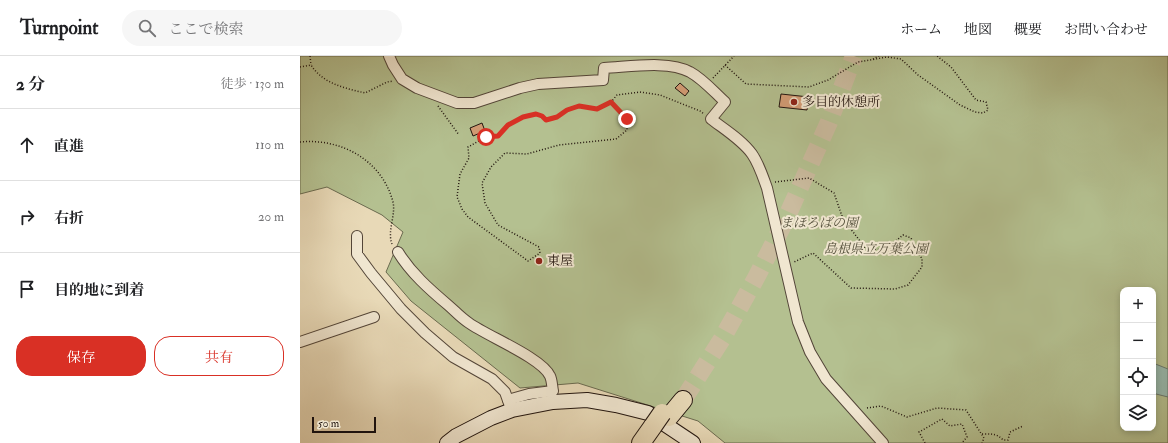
<!DOCTYPE html>
<html lang="ja">
<meta charset="utf-8">
<style>
body{margin:0;font-family:"IM FELL Double Pica","Noto Serif JP",serif;background:#f6f6f6;color:#202124}
.controls{position:absolute;right:12px;bottom:12px;display:grid;overflow:hidden;border-radius:8px;box-shadow:0 2px 6px #0003}
.controls button{width:36px;height:36px;display:grid;place-items:center;padding:0;border:0;border-bottom:1px solid #e0e0e0;background:#fff;color:#202124;font:20px sans-serif}
.scale{position:absolute;left:12px;bottom:10px;width:64px;box-sizing:border-box;padding-left:4px;border:2px solid #21140e;border-top:0;font-size:11px;line-height:14px;white-space:nowrap;color:#21140e;-webkit-text-stroke:3px #f0e6d0;paint-order:stroke}
.stop{position:absolute;width:12px;height:12px;margin:-9px;border:3px solid #d93025;border-radius:50%;background:#fff}
.stop.end{background:#d93025;border-color:#fff;box-shadow:0 1px 4px #0008}
.list{margin:0;padding:0;list-style:none}
h2{display:flex;justify-content:space-between;align-items:center;height:52px;margin:0;padding:0 16px;font-size:17px}
h2 small{font-size:13px;font-weight:400;color:#757577}
.list li{display:grid;grid-template-columns:26px 1fr auto;gap:12px;align-items:center;box-sizing:border-box;height:72px;padding:0 16px;border-top:1px solid #e0e0e0}
.list b{display:block;font-size:15px;white-space:nowrap}
.list em{font-size:13px;font-style:normal;color:#757577}
.actions{display:flex;gap:8px;padding:12px 16px}
.actions a{flex:1;padding:9px 0;border:1px solid #d93025;border-radius:16px;text-align:center;font-size:14px;color:#d93025}
.actions .main{background:#d93025;color:#fff}
.icon{flex:none;width:22px;height:22px;fill:none;stroke:currentColor;stroke-width:2;stroke-linecap:round;stroke-linejoin:round}
.map{position:relative;flex:none;width:868px;height:387px;overflow:hidden}
header{display:flex;align-items:center;gap:24px;box-sizing:border-box;height:56px;padding:0 20px;background:#fff;border-bottom:1px solid #e0e0e0}
header strong{font-size:19px}
nav{display:flex;gap:22px;margin-inline-start:auto;font-size:14px}
.search{width:280px;height:36px;background:#f6f6f6;display:flex;align-items:center;gap:10px;box-sizing:border-box;padding:0 14px;border-radius:22px;color:#757577;font-size:15px}
main{display:flex}
aside{flex:1;background:#fff}
.map>svg:first-child{display:block}
.green{fill:#b4c090;stroke:#6a6a4f;fill-rule:evenodd}
.water{fill:#97baaf;stroke:#68786f}
.building{fill:#d49c75;stroke:#21140e}
.lines{fill:none;stroke-linecap:round;stroke-linejoin:round}
.highway-tunnel{stroke:#cabb9e;stroke-width:18;stroke-dasharray:18 9;stroke-linecap:butt}
.street-casing{stroke:#534538;stroke-width:12}
.secondary-casing{stroke:#21140e;stroke-width:16}
.highway-casing{stroke:#21140e;stroke-width:20}
.path{stroke:#21140e;stroke-width:1.5;stroke-dasharray:1 2;stroke-linecap:butt}
.street{stroke:#f0e6d0;stroke-width:10}
.secondary{stroke:#f0e6d0;stroke-width:14}
.highway{stroke:#e8d9b7;stroke-width:18}
.highway-bridge-casing{stroke:#21140e;stroke-width:20;stroke-linecap:butt}
.highway-bridge{stroke:#e8d9b7;stroke-width:18}
.route{stroke:#d93025;stroke-width:5}
.poi-dot{fill:#8f2418;stroke:#f0e6d0;stroke-width:1.5}
.labels{text-anchor:middle;dominant-baseline:central;stroke-width:4;stroke-linejoin:round;paint-order:stroke}
.poi-label{font-size:13px;fill:#21140e;stroke:#f0e6d0;text-anchor:start}
.park-label{font-size:13px;font-style:italic;fill:#54503c;stroke:#f0e6d0}
</style>
<header>
<strong>Turnpoint</strong>
<div class="search"><svg class="icon" aria-label="search" viewBox="0 0 24 24"><circle cx="10" cy="10" r="6"/><path d="M15 15l6 6"/></svg>ここで検索</div>
<nav><a>ホーム</a><a>地図</a><a>概要</a><a>お問い合わせ</a></nav>
</header>
<main>
<aside>
<h2>2 分<small>徒歩 · 130 m</small></h2>
<ul class="list">
<li><svg class="icon" aria-label="ahead" viewBox="0 0 24 24"><path d="M12 20V5M6 11l6-6 6 6"/></svg><div><b>直進</b></div><em>110 m</em></li>
<li><svg class="icon" aria-label="right" viewBox="0 0 24 24"><path d="M7 20v-9h11M14 6l5 5-5 5"/></svg><div><b>右折</b></div><em>20 m</em></li>
<li><svg class="icon" aria-label="arrive" viewBox="0 0 24 24"><path d="M6 21V4h12l-3 4 3 4H6"/></svg><div><b>目的地に到着</b></div></li>
</ul>
<div class="actions"><a class="main">保存</a><a>共有</a></div>
</aside>
<div class="map">
<svg width="868" height="387" viewBox="0 0 868 387">
<rect width="100%" height="100%" fill="#e8d9b7"/>
<filter id="stains"><feTurbulence type="fractalNoise" baseFrequency=".005" numOctaves="4"/><feColorMatrix values="0 0 0 0 .2 0 0 0 0 .09 0 0 0 0 .02 0 0 0 .5 -.17"/></filter>
<radialGradient id="worn" r=".72"><stop offset=".6" stop-color="#630" stop-opacity="0"/><stop offset="1" stop-color="#630" stop-opacity=".3"/></radialGradient>
<path class="green" d="M 0,0 L 868,0 L 868,387 L 425,387 L 398,365 L 278,327 L 220,332 L 111,245 L 86,216 L 103,176 L 82,159 L 27,131 L 0,138 ZM 823,234 L 853,234 L 853,372 L 823,372 Z"/>
<path class="water" d="M 853,307 L 868,313 L 868,341 L 856,338 L 853,334 Z"/>
<g class="building">
<path d="M 380,27 L 389,35 L 385,40 L 375,32 Z"/>
<path d="M 481,38 L 509,41 L 507,54 L 479,51 Z"/>
<path d="M 182,67 L 185,75 L 173,80 L 170,72 Z"/>
</g>
<g class="lines">
<path class="highway-tunnel" d="M 383,344 L 422,283 L 457,220 L 484,167 L 529,66 L 554,0"/>
<defs>
<g id="street">
<path d="M 89,0 L 93,9 L 102,23 L 117,32 L 157,47 L 174,47 L 220,32 L 238,28 L 303,24 L 304,12 C 328,11 369,4 390,16 C 403,23 414,36 425,46 L 411,63 C 424,73 442,84 452,98 C 459,108 463,121 467,132 L 498,266 L 510,296 L 526,323 L 583,387"/>
<path d="M 57,180 L 57,198 L 71,217 L 101,253 L 125,277 L 153,301 L 192,323 L 205,336 L 210,350"/>
<path d="M 98,196 C 111,217 129,233 148,249 C 155,255 161,262 169,267 C 187,280 242,302 250,320 C 252,324 252,330 253,335 L 229,338 L 208,344"/>
<path d="M 0,286 L 74,261"/>
</g>
<path id="secondary" d="M 147,387 L 156,380 L 191,362 L 212,354 L 253,346 L 287,344 L 316,349 L 348,357 L 393,387"/>
<g id="highway">
<path d="M 369,361 L 383,344"/>
<path d="M 341,387 L 353,370"/>
</g>
</defs>
<use href="#street" class="street-casing"/>
<use href="#secondary" class="secondary-casing"/>
<use href="#highway" class="highway-casing"/>
<g class="path">
<path d="M 10,0 L 11,9"/>
<path d="M 573,3 L 579,0"/>
<path d="M 425,9 L 446,28 L 509,31 L 528,24 L 558,6 L 587,1 L 601,3 L 618,19 L 660,49 L 675,56 L 683,57 L 688,54 L 686,46 L 676,44 L 651,11 L 637,0"/>
<path d="M 0,11 L 11,9 C 23,28 45,32 65,37 L 87,26 L 93,25"/>
<path d="M 413,22 L 434,0"/>
<path d="M 311,46 L 297,53 L 279,50 L 267,55 L 257,61 L 246,64 L 236,58 L 223,61 L 208,69 L 198,80 L 186,81 L 168,91 L 169,102 L 160,118 L 157,141 L 162,153 L 168,161 L 228,205 L 240,197 L 239,191 L 198,169 L 185,147 L 182,127 L 191,111 L 205,97 L 227,98 L 259,89 L 316,83 L 327,74 L 327,63 L 311,46 L 317,39 L 340,36 L 360,39 L 400,55 L 404,58"/>
<path d="M 138,50 L 159,79"/>
<path d="M 0,86 C 41,82 82,104 93,146 C 96,159 87,175 92,188"/>
<path d="M 475,126 L 509,122 L 534,137 L 543,163 L 567,194 L 586,193 L 603,179 L 611,182 L 622,203 L 622,211 L 608,229 L 595,233 L 551,232 L 513,197 L 494,206"/>
<path d="M 567,352 L 581,350 L 607,361 L 637,352 L 666,354 L 684,382 L 682,387"/>
<path d="M 682,378 C 690,378 697,377 703,384 L 708,384 L 710,376 L 723,370"/>
<path d="M 625,387 L 619,376 L 642,363 L 650,370 L 662,368 L 667,381 L 662,387"/>
</g>
<use href="#street" class="street"/>
<use href="#secondary" class="secondary"/>
<use href="#highway" class="highway"/>
<defs>
<path id="highway-bridge" d="M 353,370 L 362,357"/>
</defs>
<use href="#highway-bridge" class="highway-bridge-casing"/>
<use href="#highway-bridge" class="highway-bridge"/>
</g>
<g class="lines">
<path class="route" d="M 186,81 L 198,80 L 208,69 L 223,61 L 236,58 L 242,60 L 246,64 L 257,61 L 267,54 L 279,50 L 297,53 L 311,46 L 327,63"/>
</g>
<g class="poi-dot">
<circle cx="494" cy="46" r="4"/>
<circle cx="239" cy="205" r="4"/>
</g>
<g class="labels">
<g class="poi-label">
<text x="502" y="46">多目的休憩所</text>
<text x="247" y="205">東屋</text>
</g>
<g class="park-label">
<text x="519" y="167">まほろばの園</text>
<text x="576" y="193">島根県立万葉公園</text>
</g>
</g>
<rect width="100%" height="100%" filter="url(#stains)"/>
<rect width="100%" height="100%" fill="url(#worn)"/>
</svg>
<div class="controls">
<button>+</button>
<button>−</button>
<button><svg class="icon" aria-label="locate" viewBox="0 0 24 24"><circle cx="12" cy="12" r="6"/><path d="M12 2v4M12 18v4M2 12h4M18 12h4"/></svg></button>
<button><svg class="icon" aria-label="layers" viewBox="0 0 24 24"><path d="M12 4l9 5-9 5-9-5zM3 14l9 5 9-5"/></svg></button>
</div>
<div class="scale">50 m</div>
<div class="stop" style="left:186px;top:81px"></div>
<div class="stop end" style="left:327px;top:63px"></div>
</div>
</main>
